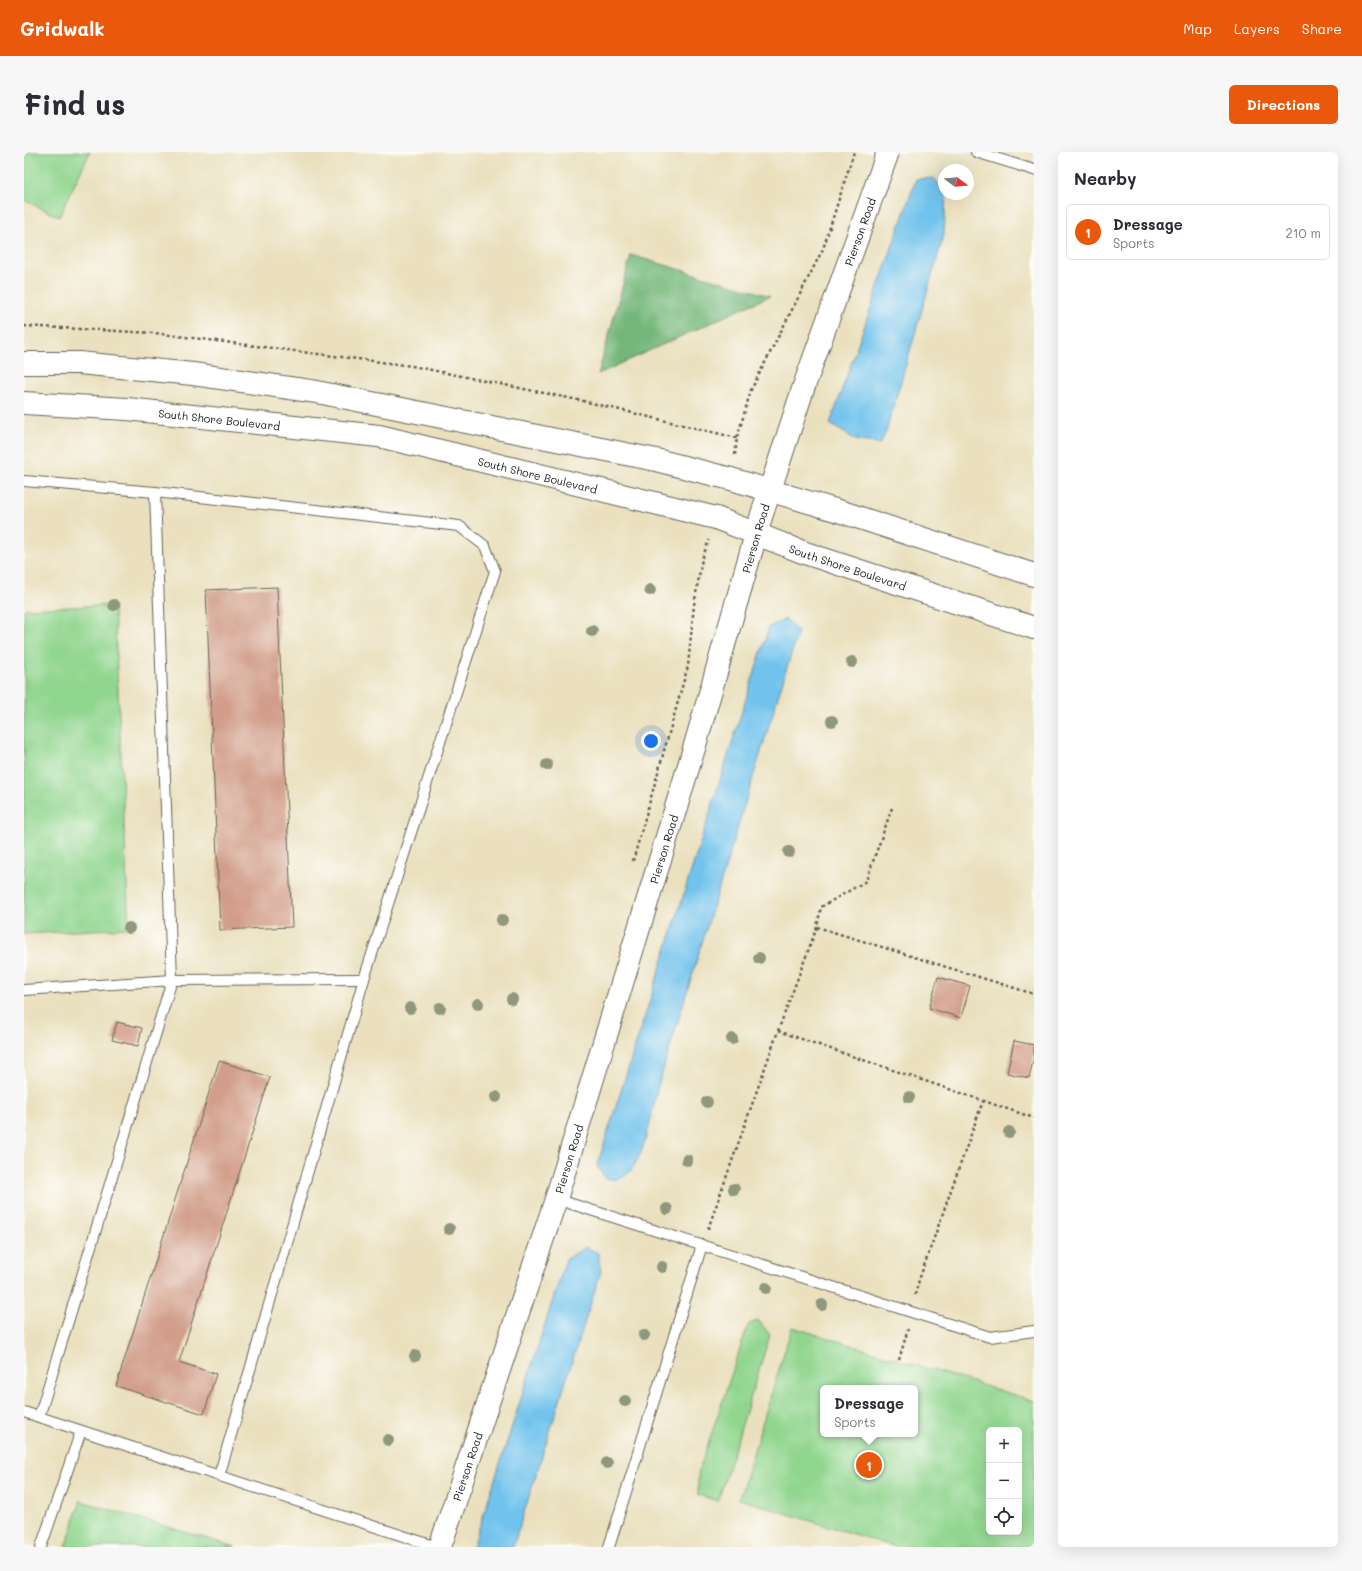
<!DOCTYPE html>
<meta charset="utf-8">
<style>
body{margin:0;font-family:Mali,sans-serif;background:#f7f7f7;color:#2b2b33}
.controls{position:absolute;right:12px;bottom:12px;display:grid;overflow:hidden;border-radius:6px;box-shadow:0 4px 16px #0002}
.controls button{width:36px;height:36px;display:grid;place-items:center;padding:0;border:0;border-bottom:1px solid #e1e1e2;background:#fff;color:#2b2b33;font:20px sans-serif}
.compass{position:absolute;left:914px;top:12px;width:36px;height:36px;border-radius:50%;background:#fff;box-shadow:0 4px 16px #0002;rotate:106deg}
.you{position:absolute;left:627px;top:589px;width:14px;height:14px;margin:-10px;border:3px solid #fff;border-radius:50%;background:#1a73e8;box-shadow:0 0 0 6px #1a73e833}
.badge{display:grid;place-items:center;width:26px;height:26px;border-radius:50%;background:#ea580c;color:#fff;font-size:13px;font-weight:700}
.pin{position:absolute;translate:-50% -50%;border:2px solid #fff;box-shadow:0 1px 4px #0006}
.popup{position:absolute;left:796px;top:1233px;width:98px;height:52px;box-sizing:border-box;display:grid;place-content:center;border-radius:6px;background:#fff;filter:drop-shadow(0 1px 3px #0005);font-size:13px;white-space:nowrap;color:#7c7c81}
.popup b{font-size:15px;color:#2b2b33}
.popup::after{content:'';position:absolute;left:50%;top:100%;margin-left:-8px;border:8px solid transparent;border-top-color:#fff}
.list{margin:0;padding:0;list-style:none}
h2{display:flex;justify-content:space-between;align-items:center;height:52px;margin:0;padding:0 16px;font-size:17px}
h2 small{font-size:13px;font-weight:400;color:#7c7c81}
.list li{display:grid;grid-template-columns:26px 1fr auto;gap:12px;align-items:center;box-sizing:border-box;height:56px;margin:0 8px 8px;padding:0 8px;border:1px solid #e1e1e2;border-radius:6px}
.list b{display:block;font-size:15px;white-space:nowrap}
.list p{margin:0;font-size:13px;white-space:nowrap;color:#7c7c81}
.list em{font-size:13px;font-style:normal;color:#7c7c81}
.icon{flex:none;width:22px;height:22px;fill:none;stroke:currentColor;stroke-width:2;stroke-linecap:round;stroke-linejoin:round}
.map{position:relative;flex:none;width:1010px;height:1395px;overflow:hidden;border-radius:6px}
header{display:flex;align-items:center;gap:24px;box-sizing:border-box;height:56px;padding:0 20px;background:#ea580c;color:#fff}
header strong{font-size:19px}
nav{display:flex;gap:22px;margin-inline-start:auto;font-size:14px}
.intro{display:flex;align-items:center;justify-content:space-between;box-sizing:border-box;height:96px;padding:0 24px}
h1{margin:0;font-size:28px}
.button{padding:10px 18px;border-radius:6px;background:#ea580c;color:#fff;font-size:14px;font-weight:700}
main{display:flex;gap:24px;padding:0 24px}
aside{flex:1;background:#fff;border-radius:6px;box-shadow:0 4px 16px #0002}
.map>svg:first-child{display:block}
.green{fill:#91d68f;stroke:#567956;fill-rule:evenodd}
.forest{fill:#74b77a;stroke:#486a4b}
.water{fill:#71c3ed;stroke:#467084}
.building{fill:#d29e8a}
.lines{fill:none;stroke-linecap:round;stroke-linejoin:round}
.lane-casing{stroke:#646155;stroke-width:12}
.secondary-casing{stroke:#646155;stroke-width:24}
.path{stroke:#646155;stroke-width:2.5;stroke-dasharray:3 3;stroke-linecap:butt}
.lane{stroke:#fff;stroke-width:10}
.secondary{stroke:#fff;stroke-width:22}
.tree{fill:#8f987b}
.labels{text-anchor:middle;dominant-baseline:central;stroke-width:3;stroke-linejoin:round;paint-order:stroke}
.street-label{font-size:11px;fill:#1c1c1c;stroke:#fdfcf7}
</style>
<header>
<strong>Gridwalk</strong>
<nav><a>Map</a><a>Layers</a><a>Share</a></nav>
</header>
<div class="intro"><h1>Find us</h1><a class="button">Directions</a></div>
<main>
<div class="map">
<svg width="1010" height="1395" viewBox="0 0 1010 1395">
<rect width="100%" height="100%" fill="#fdfcf7"/>
<filter id="ink" filterUnits="userSpaceOnUse"><feTurbulence type="fractalNoise" baseFrequency=".025" numOctaves="2"/><feDisplacementMap in="SourceGraphic" scale="8" xChannelSelector="R" yChannelSelector="G"/><feConvolveMatrix kernelMatrix="1 2 1 2 8 2 1 2 1" color-interpolation-filters="sRGB"/></filter>
<filter id="wash" filterUnits="userSpaceOnUse"><feTurbulence type="fractalNoise" baseFrequency=".012" numOctaves="4" result="noise"/><feDisplacementMap in="SourceGraphic" scale="16" xChannelSelector="R" yChannelSelector="G"/><feGaussianBlur stdDeviation="0.9" result="paint"/><feColorMatrix in="noise" values="0 0 0 0 0 0 0 0 0 0 0 0 0 0 0 0 0 1.4 0 .05"/><feComposite in="paint" operator="in"/></filter>
<g filter="url(#wash)">
<rect width="100%" height="100%" fill="#eae0be"/>
<g class="green">
<path d="M 0,0 L 66,0 L 35,65 L 0,48 Z"/>
<path d="M 90,453 L 105,776 L 0,782 L 0,457 Z"/>
<path d="M 734,1168 L 746,1183 L 694,1349 L 674,1343 L 674,1322 L 724,1173 Z"/>
<path d="M 768,1175 L 1010,1249 L 1010,1395 L 872,1395 L 715,1347 ZM 799,1236 L 891,1236 L 891,1282 L 799,1282 ZM 965,1278 L 995,1278 L 995,1380 L 965,1380 Z"/>
<path d="M 57,1348 L 57,1349 L 211,1395 L 42,1395 Z"/>
</g>
<path class="forest" d="M 607,103 L 746,144 L 574,222 Z"/>
<g class="water">
<path d="M 910,26 L 920,39 L 920,42 L 922,42 L 920,83 L 862,280 L 856,292 L 832,288 L 806,272 L 892,27 Z"/>
<path d="M 762,467 L 774,480 L 633,937 C 628,959 619,1022 594,1027 C 590,1028 586,1027 582,1027 L 573,1014 L 745,475 Z"/>
<path d="M 562,1095 L 574,1101 L 577,1119 L 489,1395 L 449,1395 L 542,1107 Z"/>
</g>
<g id="blocks">
<g class="building">
<path d="M 253,435 L 268,775 L 196,778 L 182,438 Z"/>
<path d="M 914,825 L 946,834 L 937,866 L 905,856 Z"/>
<path d="M 93,870 L 118,876 L 114,894 L 88,888 Z"/>
<path d="M 990,889 L 1010,893 L 1010,905 L 1005,926 L 983,921 Z"/>
<path d="M 195,909 L 246,925 L 155,1210 L 192,1222 L 180,1262 L 92,1234 Z"/>
</g>
</g>
</g>
<g filter="url(#ink)">
<use href="#blocks" fill-opacity="0" stroke="#646155" stroke-width="1"/>
<g class="lines">
<defs>
<g id="lane">
<path d="M 952,0 L 1010,18"/>
<path d="M 0,329 L 131,340 L 435,374 L 461,394 L 471,419 L 340,827 L 195,1324"/>
<path d="M 0,838 L 148,828 L 340,827"/>
<path d="M 532,1047 L 966,1185 L 1010,1179"/>
<path d="M 0,1260 L 413,1395"/>
<path d="M 15,1265 L 148,828 L 131,340"/>
<path d="M 17,1395 L 57,1279"/>
<path d="M 585,1395 L 678,1093"/>
</g>
<g id="secondary">
<path d="M 0,211 L 55,211 L 169,222 L 293,240 L 632,308 L 707,327 L 818,360 L 1010,423"/>
<path id="s1" d="M 0,251 L 103,257 L 355,284 L 692,366 L 781,401 L 1010,476"/>
<path id="s2" d="M 416,1395 L 532,1047 L 669,600 L 738,362 L 779,237 L 864,0"/>
</g>
</defs>
<use href="#lane" class="lane-casing"/>
<use href="#secondary" class="secondary-casing"/>
<g class="path">
<path d="M 0,174 L 130,181 L 388,214 L 559,249 L 713,286"/>
<path d="M 711,303 L 713,286 L 727,238 L 799,97 L 830,0"/>
<path d="M 609,709 L 664,514 L 670,453 L 678,407 L 685,388"/>
<path d="M 793,775 L 1010,842"/>
<path d="M 754,879 L 1010,966"/>
<path d="M 684,1077 L 754,879 L 793,775 L 797,755 L 842,729 L 868,656"/>
<path d="M 891,1143 L 895,1128 L 959,949"/>
<path d="M 875,1208 L 884,1177"/>
</g>
<use href="#lane" class="lane"/>
<use href="#secondary" class="secondary"/>
</g>
<g class="tree">
<circle cx="626" cy="438" r="6"/>
<circle cx="90" cy="453" r="6"/>
<circle cx="568" cy="479" r="6"/>
<circle cx="828" cy="510" r="6"/>
<circle cx="808" cy="569" r="6"/>
<circle cx="523" cy="613" r="6"/>
<circle cx="765" cy="700" r="6"/>
<circle cx="478" cy="768" r="6"/>
<circle cx="105" cy="776" r="6"/>
<circle cx="735" cy="806" r="6"/>
<circle cx="488" cy="847" r="6"/>
<circle cx="454" cy="852" r="6"/>
<circle cx="386" cy="856" r="6"/>
<circle cx="416" cy="856" r="6"/>
<circle cx="708" cy="887" r="6"/>
<circle cx="472" cy="945" r="6"/>
<circle cx="885" cy="945" r="6"/>
<circle cx="683" cy="950" r="6"/>
<circle cx="985" cy="980" r="6"/>
<circle cx="663" cy="1008" r="6"/>
<circle cx="710" cy="1037" r="6"/>
<circle cx="643" cy="1057" r="6"/>
<circle cx="425" cy="1077" r="6"/>
<circle cx="638" cy="1115" r="6"/>
<circle cx="742" cy="1136" r="6"/>
<circle cx="798" cy="1153" r="6"/>
<circle cx="620" cy="1183" r="6"/>
<circle cx="391" cy="1204" r="6"/>
<circle cx="601" cy="1249" r="6"/>
<circle cx="364" cy="1288" r="6"/>
<circle cx="583" cy="1311" r="6"/>
</g>
</g>
<g class="labels">
<g class="street-label">
<text stroke="none"><textPath href="#s2" startOffset="1381">Pierson Road</textPath></text>
<text stroke="none"><textPath href="#s1" startOffset="196">South Shore Boulevard</textPath></text>
<text stroke="none"><textPath href="#s1" startOffset="520">South Shore Boulevard</textPath></text>
<text stroke="none"><textPath href="#s2" startOffset="1057">Pierson Road</textPath></text>
<text stroke="none"><textPath href="#s1" startOffset="844">South Shore Boulevard</textPath></text>
<text stroke="none"><textPath href="#s2" startOffset="733">Pierson Road</textPath></text>
<text stroke="none"><textPath href="#s2" startOffset="409">Pierson Road</textPath></text>
<text stroke="none"><textPath href="#s2" startOffset="85">Pierson Road</textPath></text>
</g>
</g>
</svg>
<div class="controls">
<button>+</button>
<button>−</button>
<button><svg class="icon" aria-label="locate" viewBox="0 0 24 24"><circle cx="12" cy="12" r="6"/><path d="M12 2v4M12 18v4M2 12h4M18 12h4"/></svg></button>
</div>
<svg class="compass" viewBox="-18 -18 36 36"><path d="M0-13l5 13h-10z" fill="#e53935"/><path d="M0 13l5-13h-10z" fill="#7c7c81"/></svg>
<div class="you"></div>
<div class="pin badge" style="left:845px;top:1313px">1</div>
<div class="popup"><b>Dressage</b>Sports</div>
</div>
<aside>
<h2>Nearby<small></small></h2>
<ul class="list">
<li><span class="badge">1</span><div><b>Dressage</b><p>Sports</p></div><em>210 m</em></li>
</ul>
</aside>
</main>
